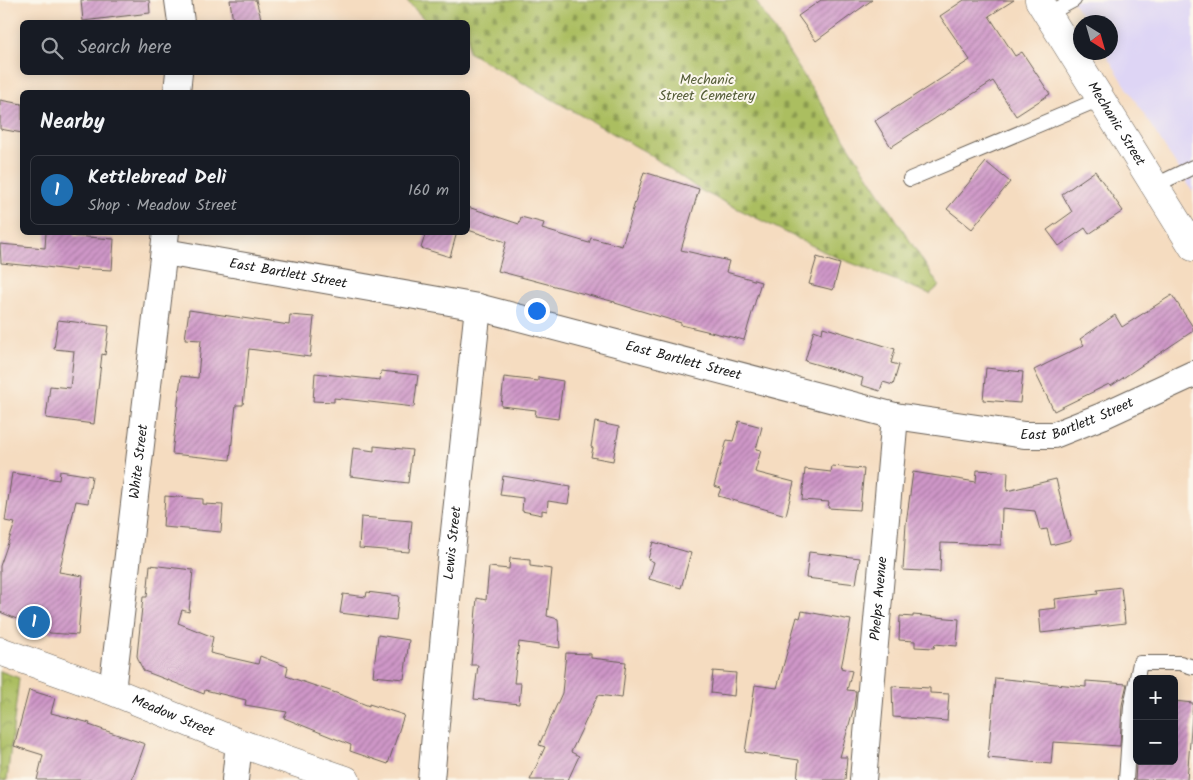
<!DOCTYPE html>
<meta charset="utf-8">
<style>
body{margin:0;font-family:Kalam,sans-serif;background:#242831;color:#f1f3f6}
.controls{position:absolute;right:15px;bottom:15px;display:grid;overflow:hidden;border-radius:8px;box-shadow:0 2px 12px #0003}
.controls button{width:45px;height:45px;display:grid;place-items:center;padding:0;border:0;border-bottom:1px solid #363941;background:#171b24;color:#f1f3f6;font:25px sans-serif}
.compass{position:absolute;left:1073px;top:15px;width:45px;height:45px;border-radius:50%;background:#171b24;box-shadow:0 2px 12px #0003;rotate:143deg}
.you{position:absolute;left:536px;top:310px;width:18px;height:18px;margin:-12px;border:4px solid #fff;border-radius:50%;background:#1a73e8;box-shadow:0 0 0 8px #1a73e833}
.badge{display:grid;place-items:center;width:32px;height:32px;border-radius:50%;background:#1f6fb2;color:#fff;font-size:16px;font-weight:700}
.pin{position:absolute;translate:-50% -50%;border:2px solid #fff;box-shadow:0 1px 5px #0006}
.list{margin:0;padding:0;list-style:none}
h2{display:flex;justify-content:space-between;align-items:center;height:65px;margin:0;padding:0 20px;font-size:21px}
h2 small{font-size:16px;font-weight:400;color:#9ea1a6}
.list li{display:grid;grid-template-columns:32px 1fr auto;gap:15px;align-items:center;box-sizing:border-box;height:70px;margin:0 10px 10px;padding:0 10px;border:1px solid #363941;border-radius:8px}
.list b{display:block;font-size:19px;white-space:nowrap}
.list p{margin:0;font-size:16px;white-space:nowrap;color:#9ea1a6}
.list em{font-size:16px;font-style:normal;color:#9ea1a6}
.icon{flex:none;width:28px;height:28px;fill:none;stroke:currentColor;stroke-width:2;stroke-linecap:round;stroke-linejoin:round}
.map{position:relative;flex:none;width:1193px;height:780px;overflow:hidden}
.search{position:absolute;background:#171b24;box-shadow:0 2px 12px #0003;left:20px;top:20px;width:450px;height:55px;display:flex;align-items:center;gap:12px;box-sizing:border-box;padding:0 18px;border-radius:8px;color:#9ea1a6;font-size:19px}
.panel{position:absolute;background:#171b24;box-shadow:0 2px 12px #0003;left:20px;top:90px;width:450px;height:145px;border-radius:8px}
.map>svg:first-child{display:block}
.built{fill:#ded5f5}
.cemetery{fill:url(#cemetery-stones);stroke:#646d3e}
.park{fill:url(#park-crowns);stroke:#646d3e}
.building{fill:url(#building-hatch)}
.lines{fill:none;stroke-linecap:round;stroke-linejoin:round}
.service-casing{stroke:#685f55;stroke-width:16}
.minor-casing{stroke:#685f55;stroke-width:28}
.tertiary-casing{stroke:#685f55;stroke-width:29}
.service{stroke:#fff;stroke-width:14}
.minor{stroke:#fff;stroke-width:26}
.tertiary{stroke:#fff;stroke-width:28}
.labels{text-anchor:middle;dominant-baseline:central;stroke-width:4;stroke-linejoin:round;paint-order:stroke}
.park-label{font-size:14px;fill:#555d38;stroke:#fbf7ec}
.street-label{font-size:14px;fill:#1c1c1c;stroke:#fbf7ec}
</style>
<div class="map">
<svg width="1193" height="780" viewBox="0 0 1193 780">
<defs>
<pattern id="cemetery-stones" width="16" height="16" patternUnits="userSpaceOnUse" patternTransform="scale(1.25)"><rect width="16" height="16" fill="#abbe61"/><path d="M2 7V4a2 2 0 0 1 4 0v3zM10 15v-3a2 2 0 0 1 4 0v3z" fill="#8a9a4f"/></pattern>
<pattern id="park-crowns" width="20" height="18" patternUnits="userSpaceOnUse" patternTransform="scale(1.25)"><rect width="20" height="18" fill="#abbe61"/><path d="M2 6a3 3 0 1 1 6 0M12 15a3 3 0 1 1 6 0" fill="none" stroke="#8a9a4f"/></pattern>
<pattern id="building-hatch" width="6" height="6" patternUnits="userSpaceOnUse" patternTransform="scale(1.25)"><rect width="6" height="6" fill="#cf97c8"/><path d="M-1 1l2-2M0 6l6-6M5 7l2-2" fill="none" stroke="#a77aa2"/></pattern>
</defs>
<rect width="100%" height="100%" fill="#fbf7ec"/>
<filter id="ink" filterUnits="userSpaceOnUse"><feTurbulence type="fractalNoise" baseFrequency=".02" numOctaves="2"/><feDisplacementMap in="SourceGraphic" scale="10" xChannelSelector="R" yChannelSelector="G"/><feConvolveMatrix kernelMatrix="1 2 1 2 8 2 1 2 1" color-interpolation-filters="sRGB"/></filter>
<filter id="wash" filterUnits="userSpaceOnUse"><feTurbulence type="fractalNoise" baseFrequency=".0096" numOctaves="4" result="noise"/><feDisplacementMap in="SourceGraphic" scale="20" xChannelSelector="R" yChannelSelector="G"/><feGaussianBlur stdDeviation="1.12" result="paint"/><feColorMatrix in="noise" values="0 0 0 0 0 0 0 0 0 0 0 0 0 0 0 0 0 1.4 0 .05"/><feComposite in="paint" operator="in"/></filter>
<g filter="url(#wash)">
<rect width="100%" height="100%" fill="#f5dcc0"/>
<path class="built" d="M 1072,0 L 1193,0 L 1193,192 L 1105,53 L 1110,52 L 1110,22 L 1086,22 Z"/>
<path class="cemetery" d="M 406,0 L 755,0 L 939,286 L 930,294 L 831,255 L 700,190 L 646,152 L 468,52 L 468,22 L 427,22 Z"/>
<path class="park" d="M 0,671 L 19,678 L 7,780 L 0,780 Z"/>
<g id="blocks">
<g class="building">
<path d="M 81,0 L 149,0 L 150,13 L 83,21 Z"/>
<path d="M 230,0 L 256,0 L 262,22 L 233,22 Z"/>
<path d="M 821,0 L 872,0 L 816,41 L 798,16 Z"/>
<path d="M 964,0 L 1014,0 L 989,16 L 1015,56 L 1022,52 L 1050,94 L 1016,116 L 993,81 L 891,147 L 875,121 L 970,60 L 940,16 Z"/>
<path d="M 0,100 L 22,104 L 22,133 L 0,129 Z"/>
<path d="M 986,162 L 1010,182 L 972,229 L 947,209 Z"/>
<path d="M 1095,171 L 1123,211 L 1089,234 L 1085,228 L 1059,246 L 1047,230 L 1072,212 L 1062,194 Z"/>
<path d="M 644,172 L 699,189 L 681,250 L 729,261 L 726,272 L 761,282 L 744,340 L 681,325 L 681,323 L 615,303 L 615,302 L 498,271 L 506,242 L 468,230 L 468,207 L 519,224 L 521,217 L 544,223 L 542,229 L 589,243 L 591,238 L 622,246 Z"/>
<path d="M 46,232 L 74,232 L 74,236 L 114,239 L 112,270 L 76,268 L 76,271 L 31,265 L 31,266 L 1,263 L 0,244 L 45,248 Z"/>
<path d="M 426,232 L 457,232 L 450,257 L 421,248 Z"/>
<path d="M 817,257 L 840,264 L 833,290 L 809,284 Z"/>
<path d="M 1172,295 L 1193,327 L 1193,331 L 1111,386 L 1109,384 L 1054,411 L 1034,370 L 1084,345 L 1080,339 L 1115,315 L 1122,327 Z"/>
<path d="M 189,310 L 289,325 L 290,315 L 314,317 L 310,357 L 249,349 L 243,405 L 236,405 L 230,460 L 172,454 L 181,376 L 198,378 L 201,340 L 185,339 Z"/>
<path d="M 58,320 L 109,326 L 105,355 L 102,354 L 94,424 L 46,418 L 50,386 L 70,388 L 74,351 L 54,349 Z"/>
<path d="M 823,327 L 895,349 L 891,363 L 899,365 L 893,385 L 883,382 L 880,391 L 861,385 L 863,378 L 805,361 L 814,330 L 822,333 Z"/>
<path d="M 986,368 L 1023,372 L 1020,403 L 983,400 Z"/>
<path d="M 381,371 L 418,375 L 414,407 L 334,398 L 334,402 L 313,401 L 315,373 L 380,380 Z"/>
<path d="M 504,377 L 538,381 L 538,377 L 563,381 L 558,419 L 535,416 L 536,410 L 501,406 Z"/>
<path d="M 739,421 L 762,427 L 756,449 L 761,450 L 755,472 L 794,482 L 786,515 L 718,496 L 721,488 L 714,486 L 727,440 L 733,441 Z"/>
<path d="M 595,422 L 619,427 L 613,461 L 591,457 L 593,448 L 591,447 Z"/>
<path d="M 374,446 L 412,450 L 408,483 L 350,476 L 353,448 L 374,451 Z"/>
<path d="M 832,466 L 864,469 L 860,510 L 828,508 L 829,502 L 802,500 L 805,469 L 831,472 Z"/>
<path d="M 977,470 L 1008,472 L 1007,491 L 1056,479 L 1071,540 L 1051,545 L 1047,529 L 1040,530 L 1035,511 L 1002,508 L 1001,545 L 941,543 L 940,572 L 903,570 L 906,524 L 913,472 L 976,482 Z"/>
<path d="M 60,471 L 92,476 L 88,503 L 76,501 L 59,572 L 83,576 L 78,635 L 50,633 L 0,612 L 0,566 L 15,523 L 5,521 L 12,473 L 59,480 Z"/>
<path d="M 503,476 L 571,487 L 568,504 L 548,501 L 547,511 L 542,510 L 542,515 L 522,511 L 523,498 L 500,495 Z"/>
<path d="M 165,496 L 203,499 L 203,504 L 223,505 L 221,532 L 163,527 Z"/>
<path d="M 361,517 L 412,521 L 409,552 L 359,548 Z"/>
<path d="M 653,542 L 691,553 L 681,588 L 649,579 L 654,562 L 648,559 Z"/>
<path d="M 809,552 L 860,558 L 856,584 L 806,578 Z"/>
<path d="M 510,558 L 530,560 L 530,566 L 552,569 L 547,616 L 558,619 L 560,648 L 519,642 L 514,683 L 521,683 L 519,704 L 474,699 L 478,665 L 471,665 L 477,598 L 486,600 L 489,567 L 509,569 Z"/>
<path d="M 150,565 L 193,570 L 189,612 L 182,610 L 178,623 L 213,637 L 210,653 L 258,664 L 260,656 L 288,667 L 286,676 L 339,694 L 369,706 L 369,704 L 404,715 L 388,764 L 350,751 L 351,745 L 284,718 L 287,712 L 245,705 L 246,700 L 205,690 L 204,694 L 144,671 L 140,664 L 137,656 L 143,597 L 147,597 Z"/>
<path d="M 1121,587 L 1125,623 L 1041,633 L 1039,610 L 1056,608 L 1055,599 L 1098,594 L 1097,590 Z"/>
<path d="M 367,592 L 399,596 L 396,620 L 340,613 L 343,594 L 366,597 Z"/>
<path d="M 802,611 L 851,620 L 841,668 L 852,671 L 847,690 L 856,691 L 854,707 L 840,757 L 847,757 L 845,780 L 797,780 L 799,760 L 745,752 L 755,685 L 777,688 L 797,617 L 800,618 Z"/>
<path d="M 913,615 L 959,619 L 957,646 L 935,644 L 934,648 L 915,647 L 915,641 L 899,640 L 900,616 L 913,617 Z"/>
<path d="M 378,635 L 409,640 L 404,679 L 373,676 Z"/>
<path d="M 566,653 L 591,654 L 591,658 L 626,662 L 622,698 L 598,695 L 571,752 L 579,756 L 568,780 L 530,780 L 545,747 L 539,745 L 562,693 Z"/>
<path d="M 713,671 L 736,673 L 734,696 L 711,693 Z"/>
<path d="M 995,678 L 1086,687 L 1086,681 L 1127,684 L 1122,705 L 1120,746 L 1053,742 L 1051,764 L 988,758 Z"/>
<path d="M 892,686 L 930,688 L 930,693 L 949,694 L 947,721 L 893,717 Z"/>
<path d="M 29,690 L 55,698 L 51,713 L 90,723 L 89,725 L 145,744 L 132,780 L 37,780 L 43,755 L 14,746 Z"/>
<path d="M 1174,701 L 1193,703 L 1187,780 L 1135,780 L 1137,751 L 1137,761 L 1174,761 Z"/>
</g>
</g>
</g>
<g filter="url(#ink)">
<use href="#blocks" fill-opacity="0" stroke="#685f55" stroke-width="1"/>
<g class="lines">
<defs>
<g id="service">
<path d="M 1048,14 L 1074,0"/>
<path d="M 910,179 L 1100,99"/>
<path d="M 1154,186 L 1193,167"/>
<path d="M 1126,780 L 1131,706 L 1140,663 L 1180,663 L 1193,667"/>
</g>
<g id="minor">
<path d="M 178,0 L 181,22"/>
<path d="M 177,92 L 179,72"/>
<path id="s1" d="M 165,252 L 478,307 L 895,416 L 1024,435 L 1054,435 L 1102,416 L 1193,374"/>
<path id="s2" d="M 112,691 L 166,232"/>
<path d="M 235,780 L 239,743"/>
<path id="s3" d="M 431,780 L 449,578 L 478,307"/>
<path id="s4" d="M 863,780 L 895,416"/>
</g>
<g id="tertiary">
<path id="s5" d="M 1039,0 L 1193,247"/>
<path id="s6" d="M 0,651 L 112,691 L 239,743 L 346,780"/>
</g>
</defs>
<use href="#service" class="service-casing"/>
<use href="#minor" class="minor-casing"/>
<use href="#tertiary" class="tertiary-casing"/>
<use href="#service" class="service"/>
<use href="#minor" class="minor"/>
<use href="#tertiary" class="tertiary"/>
</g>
</g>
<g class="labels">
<g class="park-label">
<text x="707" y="80">Mechanic<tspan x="707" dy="16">Street Cemetery</tspan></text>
</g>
<g class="street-label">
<text stroke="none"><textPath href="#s5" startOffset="146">Mechanic Street</textPath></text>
<text stroke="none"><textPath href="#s1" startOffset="125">East Bartlett Street</textPath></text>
<text stroke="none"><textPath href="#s1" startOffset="530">East Bartlett Street</textPath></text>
<text stroke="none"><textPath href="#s1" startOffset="935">East Bartlett Street</textPath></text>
<text stroke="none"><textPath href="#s2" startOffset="231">White Street</textPath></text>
<text stroke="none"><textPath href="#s3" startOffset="238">Lewis Street</textPath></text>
<text stroke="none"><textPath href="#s4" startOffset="182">Phelps Avenue</textPath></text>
<text stroke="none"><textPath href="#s6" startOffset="185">Meadow Street</textPath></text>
</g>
</g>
</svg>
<div class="controls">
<button>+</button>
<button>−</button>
</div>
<svg class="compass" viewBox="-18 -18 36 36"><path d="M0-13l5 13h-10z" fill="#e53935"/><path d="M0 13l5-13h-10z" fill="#9ea1a6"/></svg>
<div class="you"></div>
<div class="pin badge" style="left:34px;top:622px">1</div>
<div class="search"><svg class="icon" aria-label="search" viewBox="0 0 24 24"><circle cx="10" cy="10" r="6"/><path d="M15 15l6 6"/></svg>Search here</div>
<section class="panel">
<h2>Nearby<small></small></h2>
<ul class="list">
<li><span class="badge">1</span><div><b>Kettlebread Deli</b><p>Shop · Meadow Street</p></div><em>160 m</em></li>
</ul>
</section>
</div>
